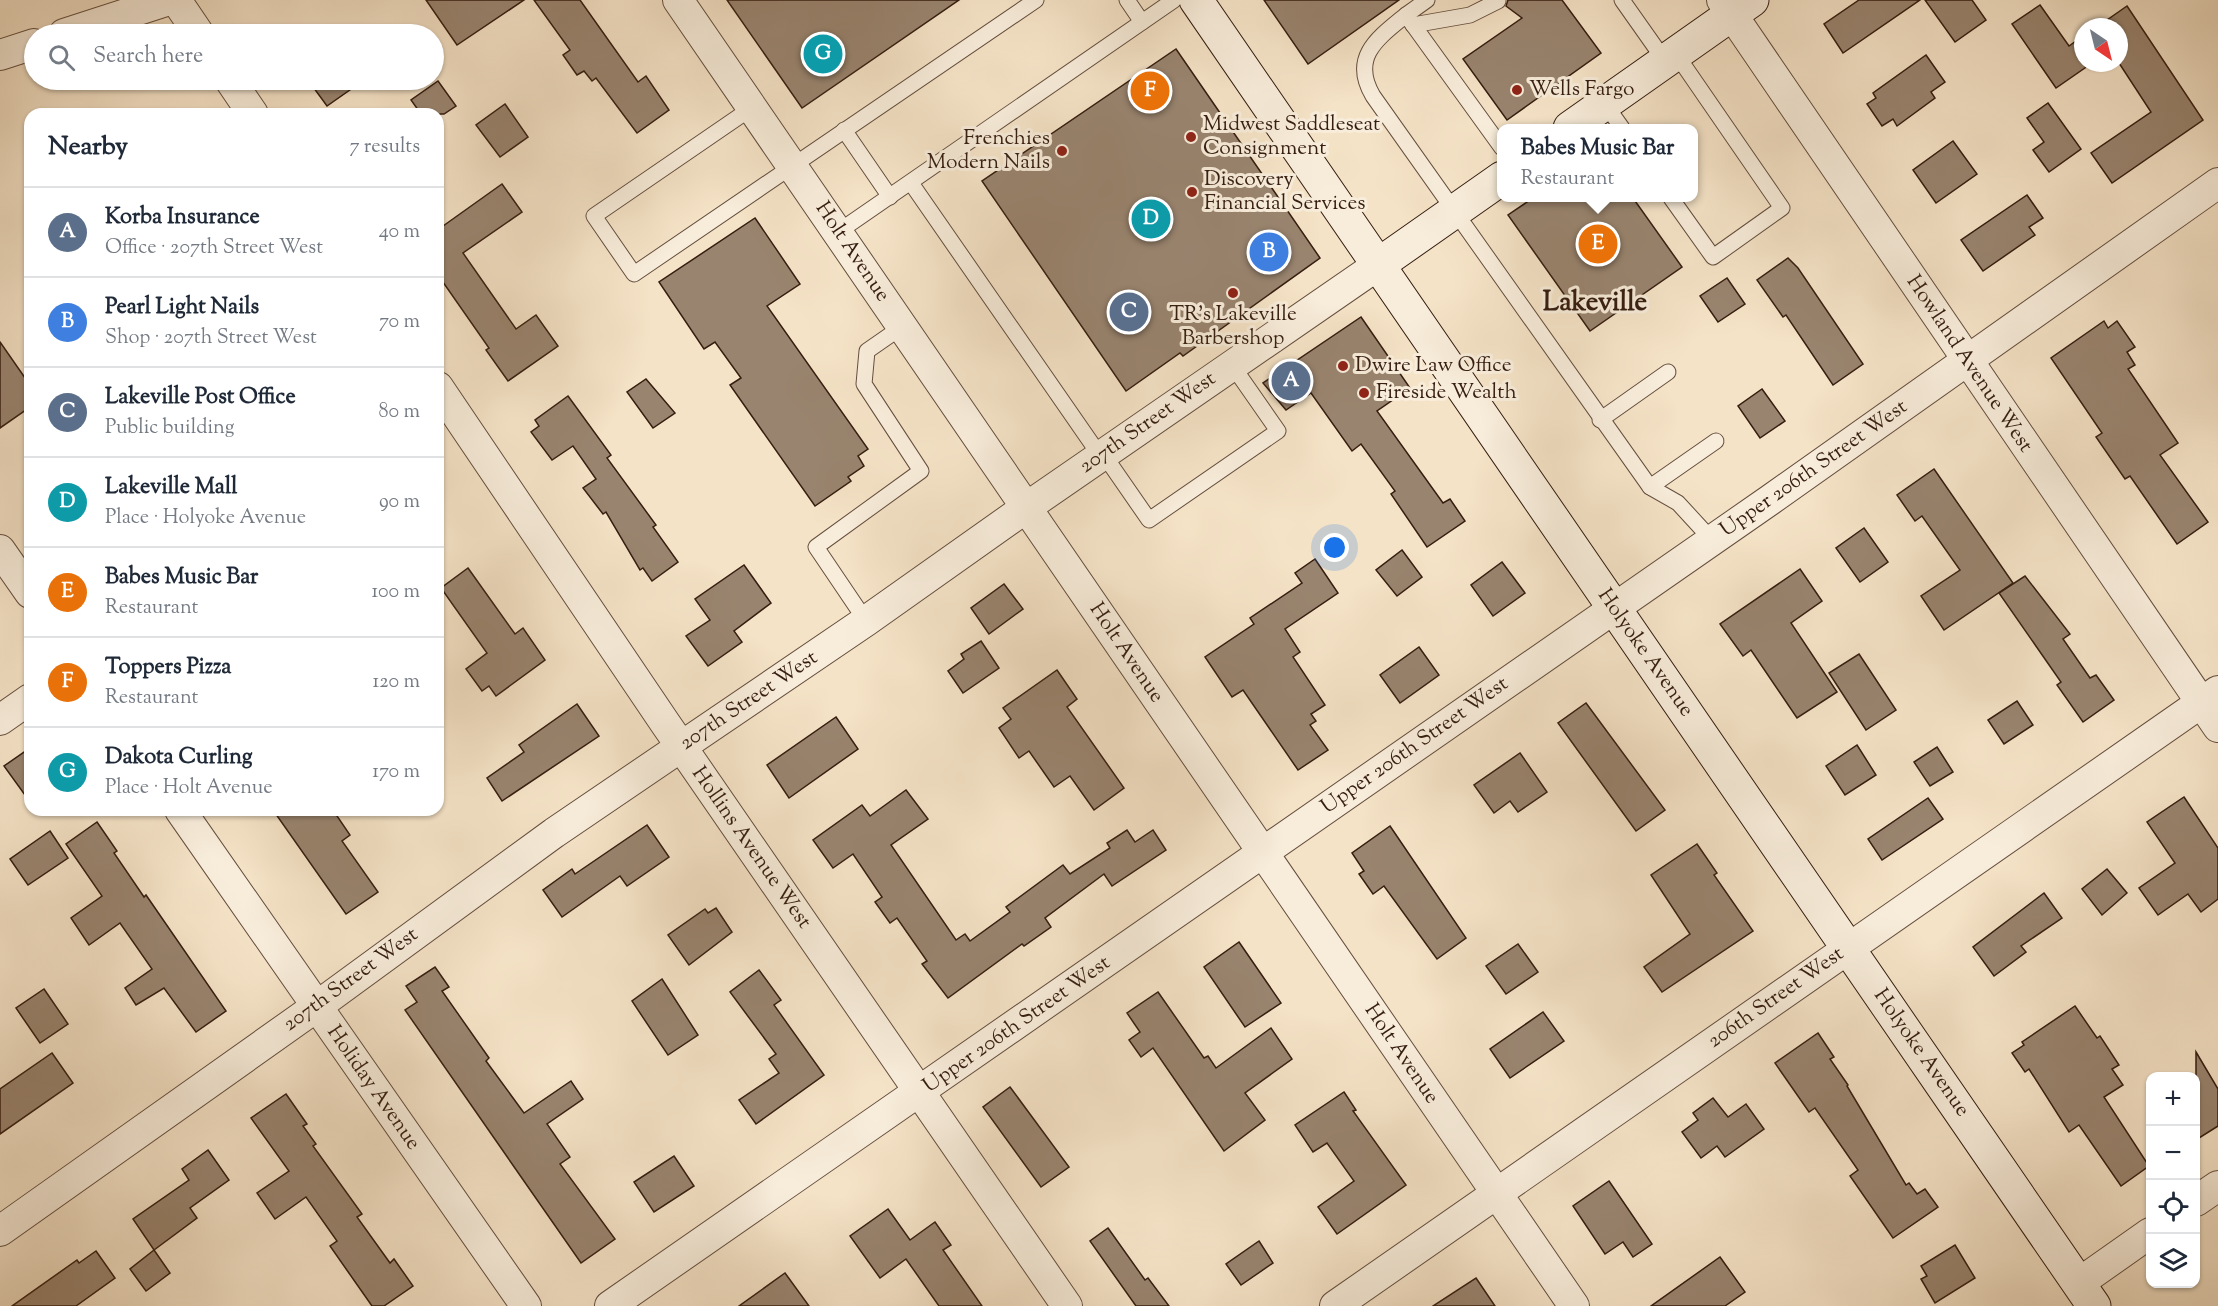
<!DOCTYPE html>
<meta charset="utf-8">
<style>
body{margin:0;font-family:"Sorts Mill Goudy",serif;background:#f2f2f3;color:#1f2937}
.controls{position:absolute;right:18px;bottom:18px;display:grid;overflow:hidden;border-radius:12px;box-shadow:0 2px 4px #0004}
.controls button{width:54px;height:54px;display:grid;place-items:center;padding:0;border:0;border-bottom:2px solid #e0e1e3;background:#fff;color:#1f2937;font:30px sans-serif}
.compass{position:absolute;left:2074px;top:18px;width:54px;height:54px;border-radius:50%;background:#fff;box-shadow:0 2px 4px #0004;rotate:145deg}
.you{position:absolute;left:1335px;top:548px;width:21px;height:21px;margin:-15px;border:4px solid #fff;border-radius:50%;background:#1a73e8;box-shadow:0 0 0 9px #1a73e833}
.badge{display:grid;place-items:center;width:39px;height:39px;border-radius:50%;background:#0f766e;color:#fff;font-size:20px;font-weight:700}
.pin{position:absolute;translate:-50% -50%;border:3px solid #fff;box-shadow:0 2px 6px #0006}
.popup{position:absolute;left:1497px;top:124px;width:201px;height:78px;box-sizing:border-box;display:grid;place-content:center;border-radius:12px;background:#fff;filter:drop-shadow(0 2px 4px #0005);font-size:20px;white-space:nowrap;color:#747a83}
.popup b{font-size:22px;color:#1f2937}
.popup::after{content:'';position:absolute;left:50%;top:100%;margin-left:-12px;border:12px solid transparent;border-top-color:#fff}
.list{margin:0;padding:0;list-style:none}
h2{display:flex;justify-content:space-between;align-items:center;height:78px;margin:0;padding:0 24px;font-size:26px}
h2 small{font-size:20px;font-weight:400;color:#747a83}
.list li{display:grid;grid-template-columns:39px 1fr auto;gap:18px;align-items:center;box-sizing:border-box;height:90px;padding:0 24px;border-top:2px solid #e0e1e3}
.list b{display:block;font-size:22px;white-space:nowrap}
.list p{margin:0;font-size:20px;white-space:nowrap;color:#747a83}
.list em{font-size:20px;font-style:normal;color:#747a83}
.icon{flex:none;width:33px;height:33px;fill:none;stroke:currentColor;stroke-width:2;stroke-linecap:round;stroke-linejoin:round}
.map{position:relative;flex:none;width:2218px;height:1306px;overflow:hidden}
.search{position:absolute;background:#fff;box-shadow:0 2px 4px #0004;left:24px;top:24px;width:420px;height:66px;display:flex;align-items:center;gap:15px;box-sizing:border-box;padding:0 21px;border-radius:33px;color:#747a83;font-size:22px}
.panel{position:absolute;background:#fff;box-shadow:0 2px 4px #0004;left:24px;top:108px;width:420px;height:708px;border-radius:18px}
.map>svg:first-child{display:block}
.building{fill:#99846f;stroke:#351d10;stroke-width:1.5}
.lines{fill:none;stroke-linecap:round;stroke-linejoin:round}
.lane-casing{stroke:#654e3e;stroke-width:17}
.street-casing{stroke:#654e3e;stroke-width:32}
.secondary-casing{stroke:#351d10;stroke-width:35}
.lane{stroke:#f8eddb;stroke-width:15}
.street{stroke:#f8eddb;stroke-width:30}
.secondary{stroke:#f8eddb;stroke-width:33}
.poi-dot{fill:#8f2418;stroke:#f8eddb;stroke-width:2}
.labels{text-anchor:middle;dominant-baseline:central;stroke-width:6;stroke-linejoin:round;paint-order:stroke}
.poi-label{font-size:21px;fill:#351d10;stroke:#f8eddb;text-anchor:start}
.street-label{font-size:21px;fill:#351d10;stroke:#f8eddb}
.district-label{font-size:27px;font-weight:bold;fill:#351d10;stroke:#f8eddb}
</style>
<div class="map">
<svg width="2218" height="1306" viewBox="0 0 2218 1306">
<rect width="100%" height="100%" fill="#f5e3c7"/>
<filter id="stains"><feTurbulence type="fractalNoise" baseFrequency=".00333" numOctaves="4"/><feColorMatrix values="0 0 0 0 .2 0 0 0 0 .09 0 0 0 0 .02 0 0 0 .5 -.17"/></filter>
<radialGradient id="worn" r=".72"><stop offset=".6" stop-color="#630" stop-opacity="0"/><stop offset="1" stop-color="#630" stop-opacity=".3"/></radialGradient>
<g class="building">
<path d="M 426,0 L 524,0 L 457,45 Z"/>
<path d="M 534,0 L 580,0 L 638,82 L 646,76 L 669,110 L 637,133 L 596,78 L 592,81 L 584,71 L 577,75 L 563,55 L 570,50 Z"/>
<path d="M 727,0 L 959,0 L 802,108 Z"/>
<path d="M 1264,0 L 1399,0 L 1308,64 Z"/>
<path d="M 1508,0 L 1562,0 L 1601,53 L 1507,120 L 1463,59 L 1522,18 L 1506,6 Z"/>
<path d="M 1859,0 L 1920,0 L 1843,53 L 1824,24 Z"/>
<path d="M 1925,0 L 1972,0 L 1986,20 L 1955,42 Z"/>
<path d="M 2040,5 L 2069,46 L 2083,36 L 2083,63 L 2092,63 L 2056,88 L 2012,24 Z"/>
<path d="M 2127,6 L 2203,120 L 2112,183 L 2091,153 L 2151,112 L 2119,63 L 2119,27 L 2097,27 Z"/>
<path d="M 1176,49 L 1320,258 L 1183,356 L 1180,353 L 1126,391 L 982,181 Z"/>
<path d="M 1926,55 L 1945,82 L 1931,92 L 1935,98 L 1897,126 L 1893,119 L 1882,126 L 1867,104 L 1876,98 L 1873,93 Z"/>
<path d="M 308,80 L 364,80 L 327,106 Z"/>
<path d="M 438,81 L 456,106 L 444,114 L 421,114 L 411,100 Z"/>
<path d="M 2048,103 L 2081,149 L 2049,172 L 2033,150 L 2044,142 L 2027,118 Z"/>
<path d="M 505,104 L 528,137 L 500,157 L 476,125 Z"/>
<path d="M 1953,141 L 1977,174 L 1936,203 L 1913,170 Z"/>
<path d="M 502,184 L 522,212 L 463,253 L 516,329 L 536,315 L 558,346 L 508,381 L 486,350 L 489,348 L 438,275 L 438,218 L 443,226 Z"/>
<path d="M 2027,195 L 2043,218 L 2029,227 L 2035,235 L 1983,271 L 1961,240 Z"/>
<path d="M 1533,198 L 1633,198 L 1682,267 L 1590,331 L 1508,215 Z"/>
<path d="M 755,218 L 800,284 L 767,306 L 868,449 L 858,456 L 864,466 L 848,477 L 851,481 L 815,506 L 730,385 L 741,378 L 715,342 L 704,349 L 659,282 Z"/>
<path d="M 1788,258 L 1798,268 L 1863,364 L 1833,385 L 1786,315 L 1783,317 L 1757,280 Z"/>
<path d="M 1727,278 L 1745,304 L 1718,322 L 1700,296 Z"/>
<path d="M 1361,317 L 1410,388 L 1377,411 L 1443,503 L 1450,499 L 1465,521 L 1427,547 L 1391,494 L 1395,491 L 1361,444 L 1352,451 L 1311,393 L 1286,410 L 1263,383 Z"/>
<path d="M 2104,321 L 2108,328 L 2117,321 L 2135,347 L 2127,352 L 2135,365 L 2128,369 L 2178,443 L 2160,455 L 2208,522 L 2177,544 L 2130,476 L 2125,479 L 2096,437 L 2102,433 L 2051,358 Z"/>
<path d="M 0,342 L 30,385 L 30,407 L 0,428 Z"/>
<path d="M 646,379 L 675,413 L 653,428 L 627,392 Z"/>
<path d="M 1762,389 L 1785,421 L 1760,438 L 1738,406 Z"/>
<path d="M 568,396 L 611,455 L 607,458 L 656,525 L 653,527 L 678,562 L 652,581 L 643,568 L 640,570 L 606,512 L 603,514 L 583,488 L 596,479 L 573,446 L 552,460 L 531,432 L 539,426 L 535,420 Z"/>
<path d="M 1934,469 L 2013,583 L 1944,630 L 1921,596 L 1960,570 L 1922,516 L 1915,521 L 1897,495 Z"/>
<path d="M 1864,528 L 1888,562 L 1860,582 L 1836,548 Z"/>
<path d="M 1402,550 L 1422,577 L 1397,596 L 1376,570 Z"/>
<path d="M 1315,559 L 1338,593 L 1285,629 L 1300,652 L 1293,657 L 1325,705 L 1311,714 L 1316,721 L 1310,725 L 1328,750 L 1298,770 L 1243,690 L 1232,697 L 1205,657 L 1254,624 L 1250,618 L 1302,583 L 1295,573 Z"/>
<path d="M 1502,562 L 1525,593 L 1493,616 L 1471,585 Z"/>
<path d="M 744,565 L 771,603 L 734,631 L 742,642 L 708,666 L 686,636 L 710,620 L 695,599 Z"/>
<path d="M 468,568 L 515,634 L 523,628 L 545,660 L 496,696 L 489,686 L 482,691 L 466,669 L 487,653 L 441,588 Z"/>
<path d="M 1800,569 L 1822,601 L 1791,623 L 1837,692 L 1797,718 L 1751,650 L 1743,656 L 1720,624 Z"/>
<path d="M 2025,576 L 2070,634 L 2063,639 L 2090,678 L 2096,675 L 2114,700 L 2083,722 L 2057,685 L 2061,682 L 1999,593 Z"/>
<path d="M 1004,584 L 1023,609 L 989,634 L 971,608 Z"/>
<path d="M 981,641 L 999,668 L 963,693 L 948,671 L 964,659 L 961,654 Z"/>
<path d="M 1419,647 L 1439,675 L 1400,703 L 1380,675 Z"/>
<path d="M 1859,654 L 1896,710 L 1866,730 L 1829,673 Z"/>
<path d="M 1057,670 L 1077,699 L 1067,707 L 1124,788 L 1094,810 L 1070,776 L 1054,787 L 1029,751 L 1019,758 L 999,728 L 1011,719 L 1003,708 Z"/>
<path d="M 2017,701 L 2033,725 L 2004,744 L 1988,720 Z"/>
<path d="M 1586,703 L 1665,810 L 1636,831 L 1558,723 Z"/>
<path d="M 577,704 L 599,736 L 502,801 L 487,778 L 524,752 L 519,745 Z"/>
<path d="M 836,717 L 858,749 L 789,798 L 767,765 Z"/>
<path d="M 1857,745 L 1876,775 L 1845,795 L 1826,766 Z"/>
<path d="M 1937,747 L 1953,772 L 1930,786 L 1914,762 Z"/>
<path d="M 30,748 L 30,802 L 4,766 Z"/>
<path d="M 1520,753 L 1547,792 L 1518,812 L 1510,801 L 1494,813 L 1474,785 Z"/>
<path d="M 906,790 L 928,819 L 891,845 L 956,940 L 965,934 L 970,941 L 1010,912 L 1006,907 L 1063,865 L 1070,874 L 1110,848 L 1107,843 L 1127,830 L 1135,842 L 1153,830 L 1166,850 L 1112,886 L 1104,874 L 1045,918 L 1051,927 L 1024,946 L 1022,944 L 948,998 L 922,964 L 927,961 L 897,918 L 890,923 L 875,902 L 882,897 L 853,854 L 833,868 L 813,840 L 862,805 L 870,816 Z"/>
<path d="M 2184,797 L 2218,848 L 2218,899 L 2201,912 L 2188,894 L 2158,915 L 2139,888 L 2175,863 L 2147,822 Z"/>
<path d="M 1928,798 L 1943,819 L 1882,860 L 1868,839 Z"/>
<path d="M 273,810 L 333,810 L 350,835 L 342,841 L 378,892 L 346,914 Z"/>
<path d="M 97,822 L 117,851 L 114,853 L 144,897 L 146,895 L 226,1011 L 196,1032 L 164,988 L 136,1005 L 125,988 L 152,969 L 120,923 L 89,945 L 71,918 L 102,896 L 66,844 Z"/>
<path d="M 647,825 L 669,857 L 627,886 L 620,876 L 562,917 L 543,890 L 572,869 L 575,874 Z"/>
<path d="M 1390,826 L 1466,938 L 1437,959 L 1384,886 L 1373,894 L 1359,874 L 1364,871 L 1352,853 Z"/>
<path d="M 50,831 L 68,858 L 28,885 L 10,859 Z"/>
<path d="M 1697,844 L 1717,873 L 1714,875 L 1753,931 L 1662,992 L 1644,967 L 1690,934 L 1651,875 Z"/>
<path d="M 2107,869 L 2127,893 L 2102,915 L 2082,889 Z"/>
<path d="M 2044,893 L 2062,918 L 2021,946 L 2026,952 L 1994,976 L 1973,947 Z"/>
<path d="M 716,908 L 732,932 L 689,965 L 668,935 L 705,909 L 708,913 Z"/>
<path d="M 1239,942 L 1281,1003 L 1245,1027 L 1204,967 Z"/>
<path d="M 1518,944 L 1538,972 L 1506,994 L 1486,966 Z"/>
<path d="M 435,967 L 449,987 L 442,991 L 489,1058 L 486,1061 L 524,1113 L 571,1081 L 583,1099 L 547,1124 L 570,1157 L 560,1164 L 615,1239 L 581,1263 L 405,1010 L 417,1002 L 406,986 Z"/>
<path d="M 759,970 L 781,1000 L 774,1005 L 824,1075 L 756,1124 L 739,1100 L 779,1073 L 769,1059 L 776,1054 L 730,992 Z"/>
<path d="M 662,979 L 698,1035 L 668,1055 L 632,1001 Z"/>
<path d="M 44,989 L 68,1024 L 40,1043 L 16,1008 Z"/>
<path d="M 1158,992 L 1204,1058 L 1208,1056 L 1216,1068 L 1271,1028 L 1292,1059 L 1245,1093 L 1265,1120 L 1224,1151 L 1153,1048 L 1141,1057 L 1129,1040 L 1140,1032 L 1127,1013 Z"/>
<path d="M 2075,1006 L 2097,1038 L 2100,1036 L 2119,1065 L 2112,1069 L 2123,1085 L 2104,1097 L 2149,1166 L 2121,1186 L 2079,1125 L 2069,1132 L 2029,1069 L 2025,1072 L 2012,1053 L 2024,1045 L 2022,1042 Z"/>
<path d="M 1543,1012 L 1564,1041 L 1510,1078 L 1490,1049 Z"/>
<path d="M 1818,1033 L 1834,1057 L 1830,1059 L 1848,1085 L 1847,1086 L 1906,1185 L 1909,1183 L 1917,1194 L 1925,1189 L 1938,1207 L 1893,1238 L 1850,1176 L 1858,1170 L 1815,1108 L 1809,1112 L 1775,1063 Z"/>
<path d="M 2196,1052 L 2218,1089 L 2218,1126 L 2196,1140 Z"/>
<path d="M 52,1053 L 73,1083 L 0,1134 L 0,1089 Z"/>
<path d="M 1010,1087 L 1069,1167 L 1041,1187 L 983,1107 Z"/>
<path d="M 1344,1092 L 1356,1110 L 1353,1111 L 1406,1185 L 1337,1234 L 1318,1207 L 1354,1181 L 1327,1143 L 1313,1152 L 1295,1125 Z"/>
<path d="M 286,1094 L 307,1124 L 303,1126 L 316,1144 L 313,1146 L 362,1214 L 357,1217 L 390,1263 L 394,1259 L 413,1286 L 384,1306 L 372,1306 L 330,1246 L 337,1241 L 306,1197 L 275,1219 L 257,1193 L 289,1171 L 251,1118 Z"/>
<path d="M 1713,1098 L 1728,1117 L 1746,1104 L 1764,1129 L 1725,1157 L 1717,1146 L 1701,1158 L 1682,1132 L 1698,1120 L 1693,1113 Z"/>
<path d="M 208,1150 L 229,1180 L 190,1208 L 197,1218 L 154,1250 L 133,1219 L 189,1180 L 182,1169 Z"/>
<path d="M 674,1156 L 694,1186 L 654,1212 L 634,1182 Z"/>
<path d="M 1609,1181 L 1652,1244 L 1633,1257 L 1623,1242 L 1605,1254 L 1573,1206 Z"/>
<path d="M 888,1209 L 910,1240 L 935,1222 L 951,1245 L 943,1250 L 982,1306 L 939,1306 L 906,1259 L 880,1278 L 850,1236 Z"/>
<path d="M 1108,1228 L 1145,1280 L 1148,1278 L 1169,1306 L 1136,1306 L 1090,1241 Z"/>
<path d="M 1259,1241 L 1273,1263 L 1241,1285 L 1226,1264 Z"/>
<path d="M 1955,1245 L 1975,1278 L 1935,1303 L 1921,1279 L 1927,1276 L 1921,1266 Z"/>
<path d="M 154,1250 L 170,1273 L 146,1291 L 130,1269 Z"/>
<path d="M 96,1251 L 115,1278 L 76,1306 L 12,1306 L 77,1260 L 79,1263 Z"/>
<path d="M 1720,1257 L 1745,1292 L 1725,1306 L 1651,1306 Z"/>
<path d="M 785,1273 L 809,1306 L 739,1306 Z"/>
<path d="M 1476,1278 L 1495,1306 L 1433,1306 Z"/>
</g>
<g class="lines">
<defs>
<g id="lane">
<path d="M 1127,0 L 1142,22"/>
<path d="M 1622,0 L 1665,61"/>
<path d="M 1406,15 L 1427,0"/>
<path d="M 1413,25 L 1470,15 L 1498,1"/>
<path d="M 1605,104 L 1622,128"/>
<path d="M 753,107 L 594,216 L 634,274 L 1036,0"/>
<path d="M 844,130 L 890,197"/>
<path d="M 1502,148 L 1406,15 C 1378,38 1350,57 1373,96 L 1650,487 L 1678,503 L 1712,540"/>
<path d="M 911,183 L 1101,457"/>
<path d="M 1671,198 L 1713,257 L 1782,208 L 1676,54"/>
<path d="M 838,232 L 1174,0"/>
<path d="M 1600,420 L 1668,372"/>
<path d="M 1104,455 L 1149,520 L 1278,431 L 1232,365"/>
<path d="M 1650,487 L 1716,441"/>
<path d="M 866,621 L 816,547 L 921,471 L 864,384 L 867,351 L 903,326"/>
</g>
<g id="street">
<path d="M 176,0 L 199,34"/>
<path d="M 678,0 L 1574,1306"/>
<path d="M 1722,0 L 2218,727"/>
<path d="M 64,34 L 169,0"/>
<path d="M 0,55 L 34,44"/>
<path d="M 230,80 L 253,114"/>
<path d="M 438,387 L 665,723 L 1067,1306"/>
<path d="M 0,550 L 30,593"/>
<path d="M 0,720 L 30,699"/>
<path d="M 180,810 L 526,1306"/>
<path d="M 2196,1201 L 2218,1186"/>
<path d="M 0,1231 L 316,1007 L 554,833 L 866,621 L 1027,507 L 1378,265"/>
<path d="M 2079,1283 L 2150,1233"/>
<path d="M 610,1306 L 1770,500 L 2218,183"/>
<path d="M 1335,1306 L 2218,691"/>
</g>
<g id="secondary">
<path d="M 1196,0 L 2094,1306"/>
<path d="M 1570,128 L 1752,0"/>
<path d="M 1378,265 L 1502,178"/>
</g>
</defs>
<use href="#lane" class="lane-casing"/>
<use href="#street" class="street-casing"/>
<use href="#secondary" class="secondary-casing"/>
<use href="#lane" class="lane"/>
<use href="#street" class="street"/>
<use href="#secondary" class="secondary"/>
</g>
<g class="poi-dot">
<circle cx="1517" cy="90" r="6"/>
<circle cx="1191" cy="137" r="6"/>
<circle cx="1062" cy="151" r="6"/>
<circle cx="1192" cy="192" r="6"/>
<circle cx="1233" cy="293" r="6"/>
<circle cx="1343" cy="366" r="6"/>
<circle cx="1364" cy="393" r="6"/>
</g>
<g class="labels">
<g class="poi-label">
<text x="1529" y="90">Wells Fargo</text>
<text x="1203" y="125">Midwest Saddleseat<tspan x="1203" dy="24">Consignment</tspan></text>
<text x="1050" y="139" text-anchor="end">Frenchies<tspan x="1050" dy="24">Modern Nails</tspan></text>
<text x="1204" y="180">Discovery<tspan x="1204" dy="24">Financial Services</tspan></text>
<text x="1233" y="315" text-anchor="middle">TR's Lakeville<tspan x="1233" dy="24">Barbershop</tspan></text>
<text x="1355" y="366">Dwire Law Office</text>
<text x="1376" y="393">Fireside Wealth</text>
</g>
<g class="street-label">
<text transform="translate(852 252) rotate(56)">Holt Avenue</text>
<text transform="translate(1969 364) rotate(56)">Howland Avenue West</text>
<text transform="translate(1148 423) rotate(-35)">207th Street West</text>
<text transform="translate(1814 469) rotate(-35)">Upper 206th Street West</text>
<text transform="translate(1126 653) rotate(56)">Holt Avenue</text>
<text transform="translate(1645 653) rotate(55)">Holyoke Avenue</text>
<text transform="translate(749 701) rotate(-34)">207th Street West</text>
<text transform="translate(1415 746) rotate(-35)">Upper 206th Street West</text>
<text transform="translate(751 848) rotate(55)">Hollins Avenue West</text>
<text transform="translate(351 980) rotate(-36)">207th Street West</text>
<text transform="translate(1776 998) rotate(-35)">206th Street West</text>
<text transform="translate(1017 1025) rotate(-35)">Upper 206th Street West</text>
<text transform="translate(1921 1053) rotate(55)">Holyoke Avenue</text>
<text transform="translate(1401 1054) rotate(56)">Holt Avenue</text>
<text transform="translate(373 1088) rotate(55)">Holiday Avenue</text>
</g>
<g class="district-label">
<text x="1595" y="303">Lakeville</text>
</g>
</g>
<rect width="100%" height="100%" filter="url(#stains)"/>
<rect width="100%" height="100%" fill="url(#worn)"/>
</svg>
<div class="controls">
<button>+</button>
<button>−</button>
<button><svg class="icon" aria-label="locate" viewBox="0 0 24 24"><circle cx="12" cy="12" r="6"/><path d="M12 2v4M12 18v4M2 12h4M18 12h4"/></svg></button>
<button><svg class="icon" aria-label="layers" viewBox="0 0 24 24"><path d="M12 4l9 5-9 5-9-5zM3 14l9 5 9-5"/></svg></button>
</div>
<svg class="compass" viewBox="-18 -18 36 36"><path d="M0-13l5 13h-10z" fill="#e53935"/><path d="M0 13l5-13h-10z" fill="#747a83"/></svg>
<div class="you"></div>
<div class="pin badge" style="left:1291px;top:381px;background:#5c6f8a">A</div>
<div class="pin badge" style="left:1269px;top:252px;background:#3f7fe0">B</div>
<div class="pin badge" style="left:1129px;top:312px;background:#5c6f8a">C</div>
<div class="pin badge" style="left:1151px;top:219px;background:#0f9aa8">D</div>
<div class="pin badge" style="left:1598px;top:244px;background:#e8710a">E</div>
<div class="popup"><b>Babes Music Bar</b>Restaurant</div>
<div class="pin badge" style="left:1150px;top:91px;background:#e8710a">F</div>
<div class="pin badge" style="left:823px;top:54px;background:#0f9aa8">G</div>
<div class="search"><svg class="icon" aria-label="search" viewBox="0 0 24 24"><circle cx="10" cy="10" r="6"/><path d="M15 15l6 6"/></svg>Search here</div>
<section class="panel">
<h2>Nearby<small>7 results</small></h2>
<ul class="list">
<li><span class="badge" style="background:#5c6f8a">A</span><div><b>Korba Insurance</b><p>Office · 207th Street West</p></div><em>40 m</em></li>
<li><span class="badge" style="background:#3f7fe0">B</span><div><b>Pearl Light Nails</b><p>Shop · 207th Street West</p></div><em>70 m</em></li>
<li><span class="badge" style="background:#5c6f8a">C</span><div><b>Lakeville Post Office</b><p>Public building</p></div><em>80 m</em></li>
<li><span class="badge" style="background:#0f9aa8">D</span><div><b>Lakeville Mall</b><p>Place · Holyoke Avenue</p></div><em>90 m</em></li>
<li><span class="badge" style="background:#e8710a">E</span><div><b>Babes Music Bar</b><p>Restaurant</p></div><em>100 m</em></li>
<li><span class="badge" style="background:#e8710a">F</span><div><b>Toppers Pizza</b><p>Restaurant</p></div><em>120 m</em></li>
<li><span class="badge" style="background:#0f9aa8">G</span><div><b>Dakota Curling</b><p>Place · Holt Avenue</p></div><em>170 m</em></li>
</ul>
</section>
</div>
